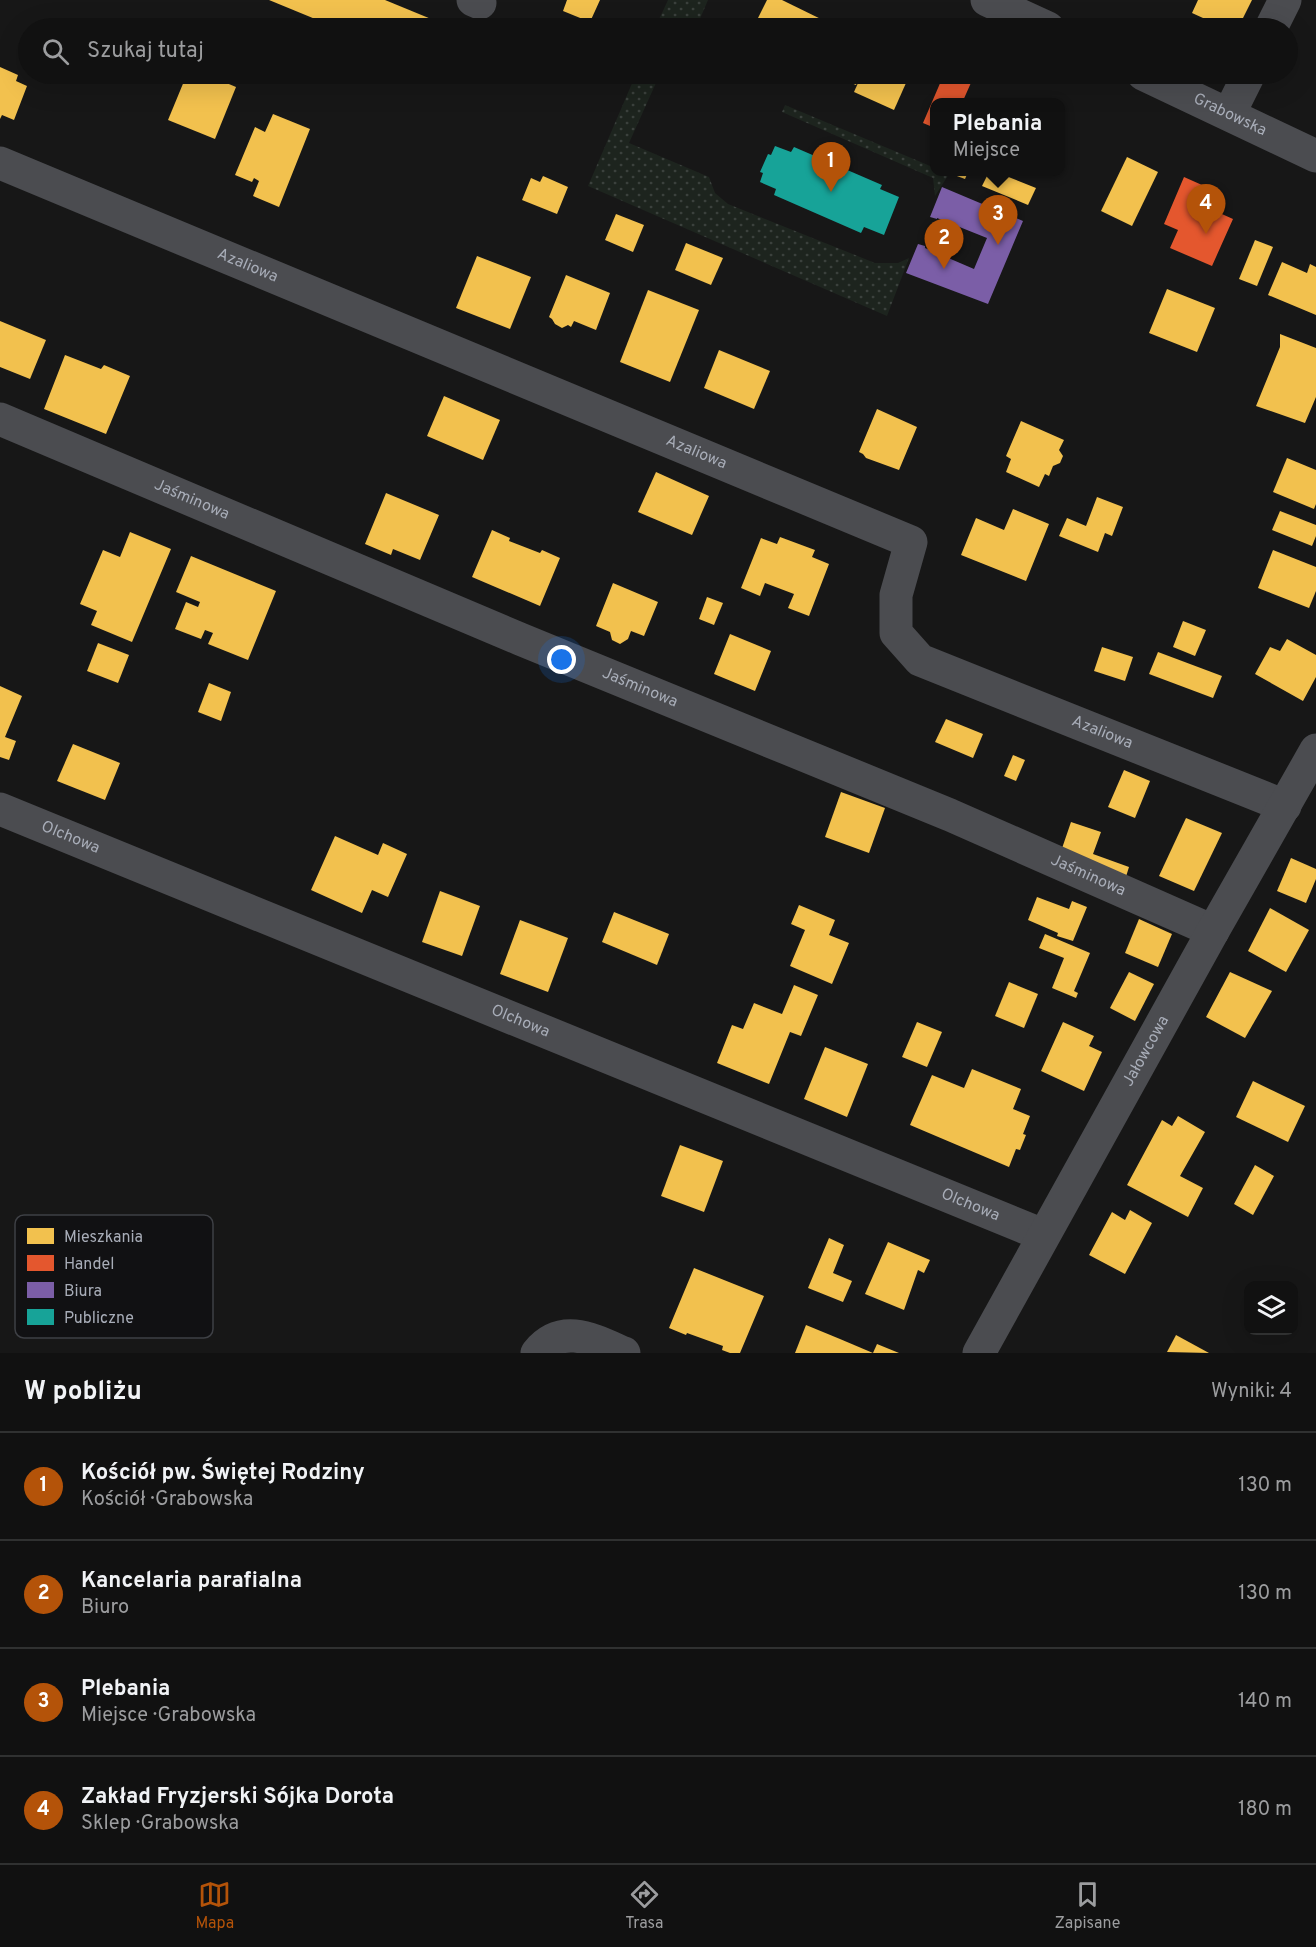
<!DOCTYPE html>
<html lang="pl">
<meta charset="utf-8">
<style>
body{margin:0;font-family:Overpass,sans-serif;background:#1e1f1f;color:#f1f3f6}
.controls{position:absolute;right:18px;bottom:18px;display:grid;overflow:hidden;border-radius:12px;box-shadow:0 6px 24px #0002}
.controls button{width:54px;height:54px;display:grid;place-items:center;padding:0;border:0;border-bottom:2px solid #303131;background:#111;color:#f1f3f6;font:30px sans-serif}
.you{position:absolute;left:562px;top:660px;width:21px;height:21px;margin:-15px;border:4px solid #fff;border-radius:50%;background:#1a73e8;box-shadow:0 0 0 9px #1a73e833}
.badge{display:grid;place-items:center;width:39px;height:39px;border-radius:50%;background:#b45309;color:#fff;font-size:20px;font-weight:700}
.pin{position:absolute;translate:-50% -50px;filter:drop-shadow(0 2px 3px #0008)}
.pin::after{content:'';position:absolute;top:32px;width:21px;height:18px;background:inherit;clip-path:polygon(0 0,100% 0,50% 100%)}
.popup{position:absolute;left:930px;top:98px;width:135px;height:78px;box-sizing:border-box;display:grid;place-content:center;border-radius:12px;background:#111;filter:drop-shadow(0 2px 4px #0005);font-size:20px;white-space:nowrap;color:#9c9d9f}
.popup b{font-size:22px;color:#f1f3f6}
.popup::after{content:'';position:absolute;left:50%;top:100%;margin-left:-12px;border:12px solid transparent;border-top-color:#111}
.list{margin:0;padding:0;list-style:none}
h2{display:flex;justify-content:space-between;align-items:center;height:78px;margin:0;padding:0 24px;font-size:26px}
h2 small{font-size:20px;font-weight:400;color:#9c9d9f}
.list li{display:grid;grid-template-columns:39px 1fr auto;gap:18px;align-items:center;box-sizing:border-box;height:108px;padding:0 24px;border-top:2px solid #303131}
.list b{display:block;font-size:22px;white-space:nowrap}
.list p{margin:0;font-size:20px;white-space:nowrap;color:#9c9d9f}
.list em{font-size:20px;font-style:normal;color:#9c9d9f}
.icon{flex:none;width:33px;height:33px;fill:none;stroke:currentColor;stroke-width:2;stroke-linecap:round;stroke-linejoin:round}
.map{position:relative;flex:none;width:1316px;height:1353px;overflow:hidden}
.search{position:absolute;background:#111;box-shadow:0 6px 24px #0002;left:18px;right:18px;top:18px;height:66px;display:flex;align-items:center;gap:15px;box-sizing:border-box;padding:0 21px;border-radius:33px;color:#9c9d9f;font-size:22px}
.sheet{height:510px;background:#111}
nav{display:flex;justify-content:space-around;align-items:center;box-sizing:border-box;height:84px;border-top:2px solid #303131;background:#111;font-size:16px;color:#9c9d9f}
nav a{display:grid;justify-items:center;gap:3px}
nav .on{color:#b45309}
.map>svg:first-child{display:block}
.grass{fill:url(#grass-dots)}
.homes{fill:#f2c14e}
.shops{fill:#e4572e}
.offices{fill:#7b5ea7}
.public{fill:#17a398}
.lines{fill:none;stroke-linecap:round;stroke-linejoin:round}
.minor{stroke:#4b4c50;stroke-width:33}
.labels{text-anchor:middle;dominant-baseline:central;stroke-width:6;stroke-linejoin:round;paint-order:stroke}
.street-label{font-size:16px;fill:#a8adb8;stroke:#111113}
.key{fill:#111113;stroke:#3e4045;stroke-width:1.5}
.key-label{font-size:16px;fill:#a8adb8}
</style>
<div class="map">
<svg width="1316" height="1353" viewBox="0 0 1316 1353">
<defs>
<pattern id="grass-dots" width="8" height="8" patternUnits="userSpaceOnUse" patternTransform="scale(1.5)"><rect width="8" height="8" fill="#1d241e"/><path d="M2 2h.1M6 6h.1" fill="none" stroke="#3b413d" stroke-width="1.8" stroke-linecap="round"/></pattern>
</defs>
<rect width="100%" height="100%" fill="#171717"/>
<g class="grass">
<path d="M 668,0 L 708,0 L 696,28 L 655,28 Z"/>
<path d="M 636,74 L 660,74 L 629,143 L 709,177 L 715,193 L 728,204 L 875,263 L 898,263 L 909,258 L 887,316 L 588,186 Z"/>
<path d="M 785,105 L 935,168 L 935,172 L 949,174 L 935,196 L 933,178 L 782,112 Z"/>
</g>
<g class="homes">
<path d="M 269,0 L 385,0 L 453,28 L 337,28 Z"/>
<path d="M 567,0 L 600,0 L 590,22 L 563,11 Z"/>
<path d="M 767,0 L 782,0 L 829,23 L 827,28 L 753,28 Z"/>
<path d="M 1198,0 L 1252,0 L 1240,24 L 1235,20 L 1231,28 L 1225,28 L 1192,13 Z"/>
<path d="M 0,67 L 18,75 L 16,81 L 27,86 L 14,120 L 2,115 L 0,119 Z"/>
<path d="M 187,74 L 205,74 L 236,87 L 215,139 L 168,120 Z"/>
<path d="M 829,74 L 861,74 L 856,85 Z"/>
<path d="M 862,74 L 910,74 L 894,110 L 854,92 Z"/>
<path d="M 273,114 L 310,129 L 279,207 L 253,196 L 259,181 L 254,178 L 252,182 L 235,175 L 255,127 L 265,132 Z"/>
<path d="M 1127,157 L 1158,172 L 1132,226 L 1101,211 Z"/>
<path d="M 946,172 L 968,172 L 965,179 Z"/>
<path d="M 989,172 L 996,172 L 1036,188 L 1028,205 L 982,186 Z"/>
<path d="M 543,176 L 568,187 L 557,214 L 522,200 L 531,178 L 540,182 Z"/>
<path d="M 616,214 L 644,225 L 633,252 L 605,240 Z"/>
<path d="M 1255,240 L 1273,247 L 1257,286 L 1239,279 Z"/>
<path d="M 686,243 L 723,258 L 711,285 L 675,270 Z"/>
<path d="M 477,256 L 531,277 L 510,329 L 456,308 Z"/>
<path d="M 1282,262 L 1307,273 L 1310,264 L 1316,267 L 1316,315 L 1268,295 Z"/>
<path d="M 566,275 L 610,293 L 596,330 L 574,321 L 571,327 L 568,325 L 562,328 L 555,324 L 552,319 L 549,317 Z"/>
<path d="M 1167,289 L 1215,308 L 1197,352 L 1149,333 Z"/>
<path d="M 648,290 L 699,310 L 670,382 L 620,362 Z"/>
<path d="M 0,321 L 46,340 L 30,379 L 0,367 Z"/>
<path d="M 1280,334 L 1316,348 L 1316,397 L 1305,423 L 1256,406 L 1280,347 Z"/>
<path d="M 719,350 L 770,371 L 754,409 L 704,388 Z"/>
<path d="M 65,355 L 101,369 L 104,365 L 130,376 L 106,434 L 44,409 Z"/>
<path d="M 444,396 L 500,420 L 483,460 L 427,436 Z"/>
<path d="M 877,409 L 917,427 L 899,470 L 866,458 L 863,454 L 859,452 Z"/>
<path d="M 1021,421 L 1064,440 L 1059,450 L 1063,456 L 1060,463 L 1053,466 L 1049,476 L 1045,474 L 1039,487 L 1006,472 L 1011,459 L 1006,456 Z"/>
<path d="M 1287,458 L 1316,470 L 1316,504 L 1314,509 L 1273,492 Z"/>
<path d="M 656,472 L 709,496 L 692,535 L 638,512 Z"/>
<path d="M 386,493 L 439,515 L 420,560 L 393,549 L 391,555 L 365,544 Z"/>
<path d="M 1097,497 L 1123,507 L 1112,536 L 1105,533 L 1098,552 L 1059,536 L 1067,518 L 1086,526 Z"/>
<path d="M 1013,509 L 1049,524 L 1026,581 L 961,555 L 976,518 L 1004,530 Z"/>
<path d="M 1280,511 L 1316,525 L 1316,536 L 1312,546 L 1272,530 Z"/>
<path d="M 492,530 L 510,538 L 509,541 L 540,553 L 542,550 L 560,558 L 540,606 L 472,577 Z"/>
<path d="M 130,532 L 171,549 L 132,642 L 91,625 L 97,611 L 80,604 L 103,550 L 120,557 Z"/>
<path d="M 780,537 L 815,550 L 812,557 L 829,564 L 809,616 L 788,608 L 794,594 L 765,583 L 760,596 L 741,588 L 761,538 L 777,544 Z"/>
<path d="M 1273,550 L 1316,567 L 1316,591 L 1309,608 L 1258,588 Z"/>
<path d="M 191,556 L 276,591 L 248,660 L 208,644 L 213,633 L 205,630 L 201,639 L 175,629 L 186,602 L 198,607 L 200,602 L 176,592 Z"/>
<path d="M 613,583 L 658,602 L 644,636 L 631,631 L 628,639 L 620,644 L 612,640 L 610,632 L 596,626 Z"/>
<path d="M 707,597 L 723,603 L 714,625 L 699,619 Z"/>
<path d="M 1183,621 L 1206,630 L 1195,656 L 1173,647 Z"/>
<path d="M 730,634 L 771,651 L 755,691 L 714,674 Z"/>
<path d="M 1287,639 L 1316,655 L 1316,677 L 1303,701 L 1255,674 L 1270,647 L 1280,651 Z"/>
<path d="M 98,643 L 129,655 L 118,683 L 87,671 Z"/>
<path d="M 1102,647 L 1133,657 L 1125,681 L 1094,671 Z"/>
<path d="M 1158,652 L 1222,676 L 1213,698 L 1149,674 Z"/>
<path d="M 209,683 L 231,692 L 221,721 L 198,712 Z"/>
<path d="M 0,686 L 22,696 L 5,737 L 16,741 L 9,760 L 0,757 Z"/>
<path d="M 946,719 L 983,734 L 973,758 L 935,742 Z"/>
<path d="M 73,744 L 120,763 L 105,800 L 57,781 Z"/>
<path d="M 1013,755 L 1025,760 L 1016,781 L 1004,776 Z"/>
<path d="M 1124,770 L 1150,781 L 1135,818 L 1108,807 Z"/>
<path d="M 841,792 L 885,808 L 869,853 L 825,837 Z"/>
<path d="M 1186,818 L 1222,833 L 1194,891 L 1159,876 Z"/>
<path d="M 1071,822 L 1101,832 L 1093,854 L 1129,867 L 1124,883 L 1058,860 Z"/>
<path d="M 335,836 L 378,855 L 383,843 L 407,854 L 388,897 L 372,890 L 362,913 L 311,890 Z"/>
<path d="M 1291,858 L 1316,869 L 1316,879 L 1306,903 L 1277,891 Z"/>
<path d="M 440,891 L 480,906 L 462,956 L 422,942 Z"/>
<path d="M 1037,897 L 1069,909 L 1072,901 L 1087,907 L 1073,941 L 1057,936 L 1058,933 L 1028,920 Z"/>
<path d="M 799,905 L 835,920 L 829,935 L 849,943 L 832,984 L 790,966 L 805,930 L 791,924 Z"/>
<path d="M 1270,908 L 1309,930 L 1286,972 L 1248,951 Z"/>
<path d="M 614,912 L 669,934 L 657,965 L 602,942 Z"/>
<path d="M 1139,919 L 1172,934 L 1158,967 L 1125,953 Z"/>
<path d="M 520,920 L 568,938 L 548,992 L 500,974 Z"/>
<path d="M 1045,934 L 1090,953 L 1074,991 L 1078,993 L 1076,998 L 1052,988 L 1064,958 L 1039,948 Z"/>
<path d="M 1129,972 L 1154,984 L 1135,1021 L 1110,1008 Z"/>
<path d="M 1230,972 L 1272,991 L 1245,1038 L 1206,1017 Z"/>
<path d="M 1009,982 L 1038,994 L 1024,1028 L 995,1016 Z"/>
<path d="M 794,985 L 818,995 L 801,1036 L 790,1032 L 769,1084 L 717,1063 L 732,1025 L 743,1029 L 754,1003 L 782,1014 Z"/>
<path d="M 917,1022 L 942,1032 L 927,1067 L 902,1057 Z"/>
<path d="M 1063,1022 L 1094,1036 L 1089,1046 L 1102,1052 L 1084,1091 L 1041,1071 Z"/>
<path d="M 825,1047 L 868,1064 L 847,1117 L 804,1099 Z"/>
<path d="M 972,1069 L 1021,1089 L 1013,1109 L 1030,1116 L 1023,1134 L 1026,1135 L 1020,1150 L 1016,1149 L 1009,1167 L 910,1125 L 932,1075 L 964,1088 Z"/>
<path d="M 1253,1081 L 1305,1106 L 1288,1142 L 1236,1117 Z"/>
<path d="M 1178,1116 L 1205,1132 L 1180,1176 L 1203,1188 L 1188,1217 L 1127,1185 L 1162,1120 L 1172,1126 Z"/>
<path d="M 680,1145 L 723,1161 L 704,1212 L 661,1196 Z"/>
<path d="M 1255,1165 L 1274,1176 L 1253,1215 L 1234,1204 Z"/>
<path d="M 1130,1210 L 1152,1223 L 1125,1274 L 1089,1255 L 1112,1212 L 1125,1220 Z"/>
<path d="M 829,1238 L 844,1245 L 833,1273 L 852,1281 L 843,1302 L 808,1288 Z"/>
<path d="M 888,1242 L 930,1260 L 924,1273 L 918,1270 L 904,1310 L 865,1294 Z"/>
<path d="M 694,1268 L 764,1296 L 740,1353 L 730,1353 L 722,1350 L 723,1346 L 687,1333 L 686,1335 L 669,1328 Z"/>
<path d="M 806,1325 L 840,1339 L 873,1353 L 795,1353 Z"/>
<path d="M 1176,1335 L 1209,1353 L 1167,1352 Z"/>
<path d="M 877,1344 L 899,1353 L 873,1353 Z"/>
</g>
<g class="shops">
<path d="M 944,74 L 969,74 L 974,76 L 962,103 L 935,103 L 935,128 L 923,123 Z"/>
<path d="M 1184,177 L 1202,185 L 1195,202 L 1233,219 L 1212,266 L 1170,248 L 1178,230 L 1164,224 Z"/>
</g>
<path class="offices" d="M 942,187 L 1023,221 L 988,304 L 906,273 L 918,244 L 925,246 L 925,248 L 974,269 L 987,238 L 937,218 L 937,219 L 930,217 Z"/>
<path class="public" d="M 775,146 L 791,152 L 794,147 L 882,185 L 880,189 L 899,197 L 884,235 L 864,227 L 861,233 L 774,195 L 776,189 L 760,182 L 763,173 L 760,172 L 768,154 L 771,155 Z"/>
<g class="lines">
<g class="minor">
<path d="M 473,0 L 480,3"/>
<path d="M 987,0 L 1048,28"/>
<path d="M 1271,28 L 1285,0"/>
<path id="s1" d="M 1143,74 L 1316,156"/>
<path d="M 1229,114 L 1249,74"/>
<path id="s2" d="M 0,163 L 911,542 L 896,595 L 896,633 L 920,660 L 1285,806"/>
<path id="s3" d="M 0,419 L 520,639 L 950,815 L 1213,931"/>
<path id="s4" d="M 0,809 L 1043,1235"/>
<path d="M 537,1353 C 562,1322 594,1340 624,1353"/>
<path id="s5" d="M 979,1353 L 1213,931 L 1316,750"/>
</g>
</g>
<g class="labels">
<g class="street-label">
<text stroke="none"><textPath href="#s1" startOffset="96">Grabowska</textPath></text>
<text stroke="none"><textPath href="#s2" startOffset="268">Azaliowa</textPath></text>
<text stroke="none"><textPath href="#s2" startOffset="754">Azaliowa</textPath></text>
<text stroke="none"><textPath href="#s3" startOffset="208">Jaśminowa</textPath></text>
<text stroke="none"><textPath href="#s3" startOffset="694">Jaśminowa</textPath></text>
<text stroke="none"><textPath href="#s2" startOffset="1312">Azaliowa</textPath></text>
<text stroke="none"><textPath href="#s4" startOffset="76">Olchowa</textPath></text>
<text stroke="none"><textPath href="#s3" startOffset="1180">Jaśminowa</textPath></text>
<text stroke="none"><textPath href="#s4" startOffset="562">Olchowa</textPath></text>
<text stroke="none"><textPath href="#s5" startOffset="345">Jałowcowa</textPath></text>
<text stroke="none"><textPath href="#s4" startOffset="1048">Olchowa</textPath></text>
</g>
</g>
<rect x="15" y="1215" width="198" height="123" rx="9" class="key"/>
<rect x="27" y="1228" width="27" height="16" fill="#f2c14e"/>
<rect x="27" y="1255" width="27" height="16" fill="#e4572e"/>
<rect x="27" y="1282" width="27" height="16" fill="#7b5ea7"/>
<rect x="27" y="1309" width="27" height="16" fill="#17a398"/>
<g class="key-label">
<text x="64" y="1242">Mieszkania</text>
<text x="64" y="1269">Handel</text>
<text x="64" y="1296">Biura</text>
<text x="64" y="1323">Publiczne</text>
</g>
</svg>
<div class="controls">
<button><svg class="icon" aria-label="layers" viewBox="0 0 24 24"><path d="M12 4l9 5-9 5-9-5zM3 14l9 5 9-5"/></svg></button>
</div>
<div class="you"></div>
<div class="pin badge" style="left:831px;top:192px">1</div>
<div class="pin badge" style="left:944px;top:269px">2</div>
<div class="pin badge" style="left:998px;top:245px">3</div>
<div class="popup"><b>Plebania</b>Miejsce</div>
<div class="pin badge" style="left:1206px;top:234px">4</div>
<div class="search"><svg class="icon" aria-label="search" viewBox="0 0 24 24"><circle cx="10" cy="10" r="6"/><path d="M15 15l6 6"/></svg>Szukaj tutaj</div>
</div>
<section class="sheet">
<h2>W pobliżu<small>Wyniki: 4</small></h2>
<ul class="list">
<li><span class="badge">1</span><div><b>Kościół pw. Świętej Rodziny</b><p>Kościół · Grabowska</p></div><em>130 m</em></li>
<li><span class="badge">2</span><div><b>Kancelaria parafialna</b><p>Biuro</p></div><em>130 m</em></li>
<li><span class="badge">3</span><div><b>Plebania</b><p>Miejsce · Grabowska</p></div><em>140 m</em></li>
<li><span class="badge">4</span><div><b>Zakład Fryzjerski Sójka Dorota</b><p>Sklep · Grabowska</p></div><em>180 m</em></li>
</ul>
</section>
<nav>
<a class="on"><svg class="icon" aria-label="map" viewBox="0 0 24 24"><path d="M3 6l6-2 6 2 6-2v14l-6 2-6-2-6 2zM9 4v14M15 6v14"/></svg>Mapa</a>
<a><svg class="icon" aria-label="directions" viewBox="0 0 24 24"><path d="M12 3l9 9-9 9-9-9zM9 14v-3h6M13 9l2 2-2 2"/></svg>Trasa</a>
<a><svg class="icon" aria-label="saved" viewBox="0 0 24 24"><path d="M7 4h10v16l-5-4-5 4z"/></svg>Zapisane</a>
</nav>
